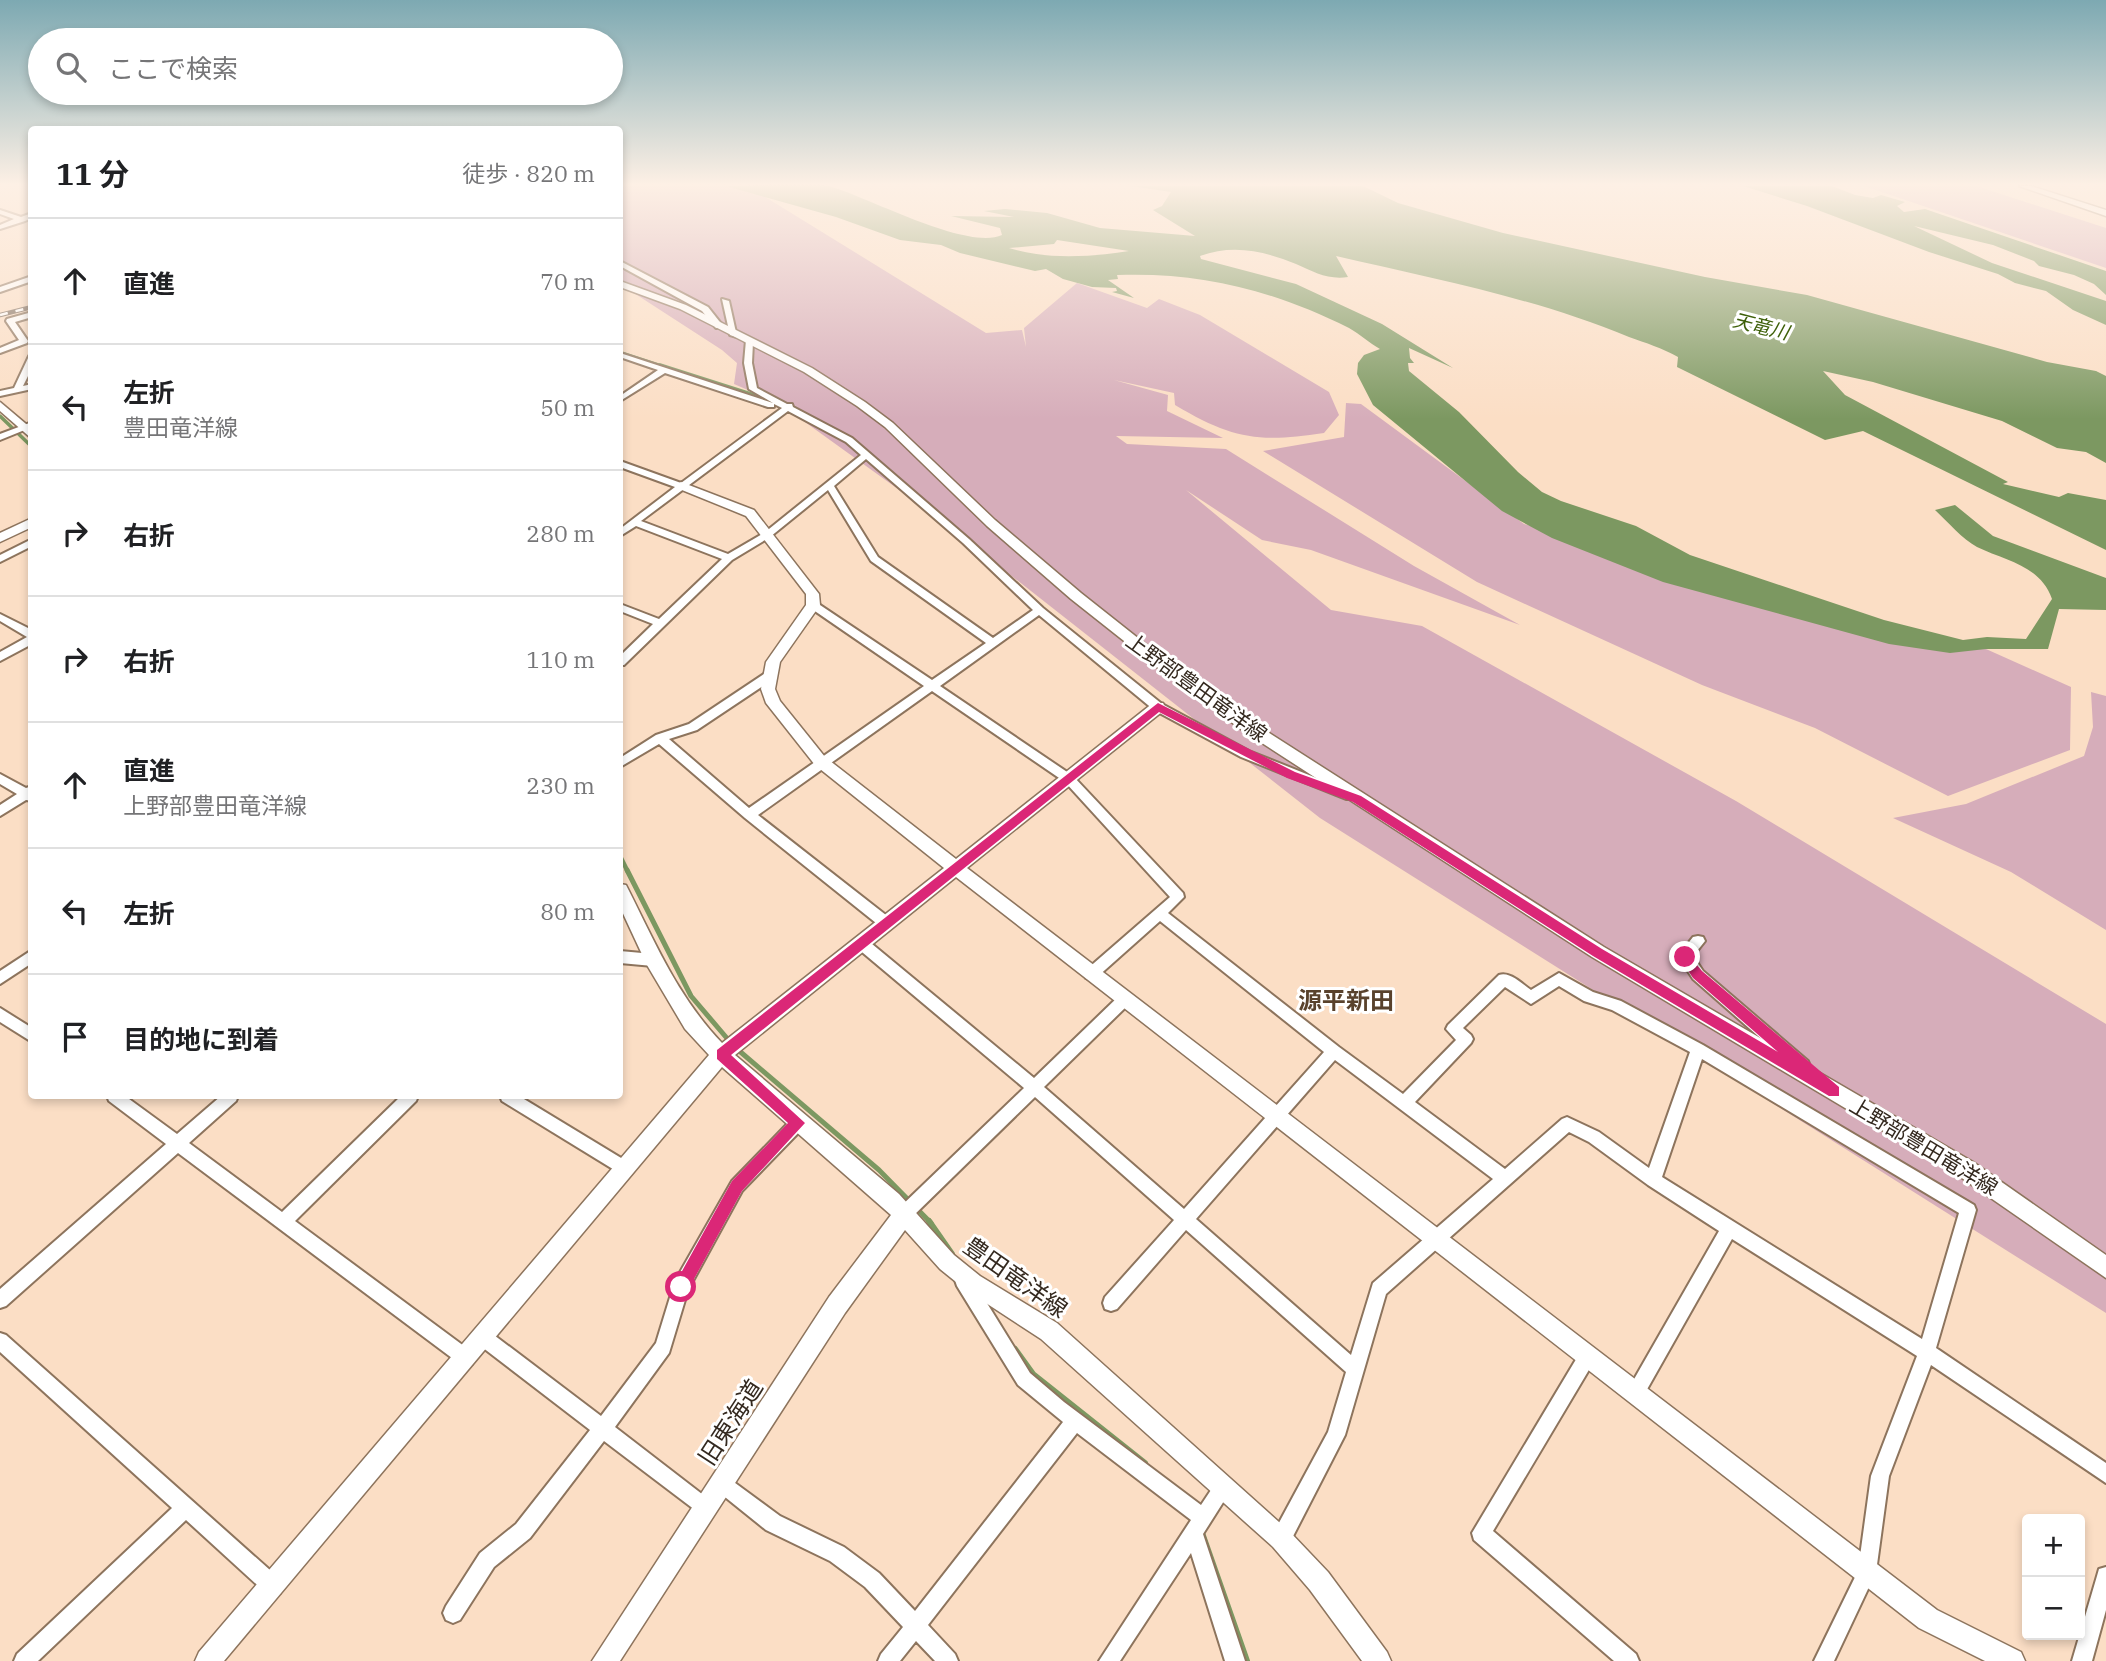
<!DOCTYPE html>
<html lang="ja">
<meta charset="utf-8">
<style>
body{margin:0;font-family:"IBM Plex Serif","Noto Sans JP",serif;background:#f6f6f6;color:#202124}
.controls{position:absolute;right:21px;bottom:21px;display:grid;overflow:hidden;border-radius:7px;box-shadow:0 4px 10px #0003}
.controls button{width:63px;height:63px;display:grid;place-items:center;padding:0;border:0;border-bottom:2px solid #e0e0e0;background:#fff;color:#202124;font:35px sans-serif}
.stop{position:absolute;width:21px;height:21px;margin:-16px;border:5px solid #db2777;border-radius:50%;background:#fff}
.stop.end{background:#db2777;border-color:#fff;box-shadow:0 2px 7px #0008}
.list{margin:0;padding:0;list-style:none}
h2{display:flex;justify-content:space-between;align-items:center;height:91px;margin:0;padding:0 28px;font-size:30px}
h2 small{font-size:23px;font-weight:400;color:#757577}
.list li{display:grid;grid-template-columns:46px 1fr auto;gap:21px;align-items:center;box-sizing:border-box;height:126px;padding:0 28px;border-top:2px solid #e0e0e0}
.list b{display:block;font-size:26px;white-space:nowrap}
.list p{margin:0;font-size:23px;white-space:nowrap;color:#757577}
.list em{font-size:23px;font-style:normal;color:#757577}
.icon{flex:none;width:38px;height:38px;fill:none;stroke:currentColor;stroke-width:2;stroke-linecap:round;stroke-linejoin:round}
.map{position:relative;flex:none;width:2106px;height:1661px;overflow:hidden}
.search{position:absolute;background:#fff;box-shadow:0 4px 10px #0003;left:28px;top:28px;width:595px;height:77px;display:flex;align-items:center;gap:18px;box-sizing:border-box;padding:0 24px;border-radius:38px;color:#757577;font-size:26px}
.panel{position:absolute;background:#fff;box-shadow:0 4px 10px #0003;left:28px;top:126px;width:595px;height:973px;border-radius:7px}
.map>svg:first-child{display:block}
.green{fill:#d6adba}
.water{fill:#7c9861;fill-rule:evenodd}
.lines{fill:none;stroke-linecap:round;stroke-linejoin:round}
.stream-far4{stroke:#7c9861;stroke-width:2.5}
.stream-far3{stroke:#7c9861;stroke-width:3.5}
.stream-far2{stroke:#7c9861;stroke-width:4.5}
.stream-far1{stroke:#7c9861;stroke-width:5}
.stream{stroke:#7c9861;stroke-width:6}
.street-casing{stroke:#8d745d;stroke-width:4}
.secondary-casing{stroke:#8d745d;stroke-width:3}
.street{fill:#fff;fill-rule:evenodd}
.secondary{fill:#fff;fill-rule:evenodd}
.rail-casing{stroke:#7e6c5d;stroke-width:4.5}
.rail{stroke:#fff;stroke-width:2.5;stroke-dasharray:8;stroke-linecap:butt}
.route{fill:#db2777}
.labels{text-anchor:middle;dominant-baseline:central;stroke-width:6;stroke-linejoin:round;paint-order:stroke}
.far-water-label{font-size:19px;font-style:italic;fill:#3f610b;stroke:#fff}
.street-label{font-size:21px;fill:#34291f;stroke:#fff}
.quarter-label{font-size:24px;font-weight:bold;fill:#59422c;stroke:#fff}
.near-street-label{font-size:24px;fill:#34291f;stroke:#fff}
</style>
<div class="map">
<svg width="2106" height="1661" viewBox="0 0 2106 1661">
<rect width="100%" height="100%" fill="#fbdec5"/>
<g class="green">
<path d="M 620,186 L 733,186 L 762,195 L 986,333 L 1022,330 L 1026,347 L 1024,328 L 1077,283 L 1147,308 L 1159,299 L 1200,315 L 1329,392 L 1339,415 L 1324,433 C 1259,443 1232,439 1175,405 L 1174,393 L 1114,380 L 1168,395 L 1167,411 L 1223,438 L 1116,436 L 1127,444 L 1226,449 L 1414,566 L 1520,625 L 1311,550 L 1262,540 L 1186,490 L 1331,610 L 1422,626 L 1736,801 L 2106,1024 L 2106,1313 L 1320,818 L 934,515 L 780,404 L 734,384 L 737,363 L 722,350 L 620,284 Z"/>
<path d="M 1864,186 L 1976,186 L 2106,228 L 2106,268 Z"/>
<path d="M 1346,403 L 1361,404 L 1524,524 L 1973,649 L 1986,649 L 2071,687 L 2070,750 L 1948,796 L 1815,728 L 1702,685 L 1477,582 L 1263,451 L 1344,437 Z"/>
<path d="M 2091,692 L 2106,696 L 2106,930 L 2011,872 L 1893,818 L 1966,804 L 2084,756 L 2093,727 Z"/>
</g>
<g class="water">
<path d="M 726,186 C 749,186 811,181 829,186 C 868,197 967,251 1002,235 L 1000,228 L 951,216 L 1014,217 L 984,211 L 1005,209 L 1047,213 L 1100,228 L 1195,236 L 1153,210 L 1162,206 L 1171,192 L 1131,186 L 1363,186 L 1398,203 L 1503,233 L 1705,277 L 1807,295 L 2047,362 L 2096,371 L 2106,376 L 2106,463 L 2086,452 L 2057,448 L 2002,421 L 1873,382 L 1823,371 L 1845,395 L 2008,482 L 2003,484 L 2059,497 L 2068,493 L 2106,500 L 2106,550 L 1863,431 L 1825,440 L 1677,367 L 1678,357 C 1662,348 1646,343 1629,337 C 1535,298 1435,279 1336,256 L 1348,277 C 1328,280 1314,272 1296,264 C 1264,251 1233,244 1200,256 L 1201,259 L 1296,284 L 1382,324 L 1453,368 L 1409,348 L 1410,358 L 1414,363 L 1408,363 L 1409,371 L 1459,412 L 1518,472 L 1542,492 L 1561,501 L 1636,526 L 1690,555 L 1884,620 L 1963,640 L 1987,637 L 2026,639 L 2052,599 C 2040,565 2006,561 1977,547 C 1962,539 1948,522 1935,510 L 1955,505 L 1993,536 L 2106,578 L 2106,610 L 2059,609 L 2048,649 L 1986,649 L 1950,653 L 1889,644 L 1663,582 L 1552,538 L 1502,511 L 1373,405 L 1357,374 L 1358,363 L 1364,355 L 1380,349 C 1369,343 1360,334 1349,328 C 1272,290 1202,272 1117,275 L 1118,279 L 1108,280 L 1134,298 L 1112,292 L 1117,291 L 1116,288 L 1092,287 L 1063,279 L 1046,269 L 1035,271 L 960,253 L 941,245 L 900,240 L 836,217 ZM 1057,240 L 1129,251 C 1090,257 1047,260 1009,248 L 1054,244 Z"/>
<path d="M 1743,186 L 1832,186 L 1855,195 L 1873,198 L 1881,195 L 1905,202 L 1897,206 L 1904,212 L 1925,209 L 2106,271 L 2106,295 L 2094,284 L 2074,275 L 2039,266 L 2034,261 L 1993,245 L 1914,226 L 1992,263 L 2106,301 L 2106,325 L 2073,310 L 2046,291 L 2015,283 L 1998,274 L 1929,252 L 1807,206 Z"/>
</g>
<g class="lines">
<path class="stream-far4" d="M 620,352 L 666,367"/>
<g class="stream-far3">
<path d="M 660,365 L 754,395"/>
<path d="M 0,416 L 32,447"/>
</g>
<path class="stream-far2" d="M 620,856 L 628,872"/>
<g class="stream-far1">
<path d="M 627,870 L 691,996 L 731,1043"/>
<path d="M 737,1049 L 879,1170 L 931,1223"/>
</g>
<g class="stream">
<path d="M 929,1221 L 952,1254"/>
<path d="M 1015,1349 L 1033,1374 L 1145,1463"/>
<path d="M 1201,1530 L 1247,1661"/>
</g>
<defs>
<g id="street">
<path d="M 0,210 L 21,217 L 32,213 L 32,218 L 25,221 L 0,229 L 0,225 L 14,219 L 0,214 Z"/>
<path d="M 620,261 L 708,307 L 723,326 L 716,328 L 702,311 L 620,266 Z"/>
<path d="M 32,276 L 32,281 L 0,292 L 0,287 Z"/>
<path d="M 722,299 L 729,301 L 737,337 L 730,335 Z"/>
<path d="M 32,312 L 32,317 L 15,322 L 28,341 L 27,343 L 0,353 L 0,348 L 19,340 L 6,321 L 7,319 Z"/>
<path d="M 746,340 L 753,342 L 752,363 L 757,388 L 787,404 L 792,404 L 793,407 L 852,438 L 969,539 L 1043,608 L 1162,704 L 1249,751 L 1354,793 L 1356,796 L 1354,799 L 1346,799 L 1241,757 L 1154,710 L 1039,615 L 940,686 L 1073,776 L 1183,893 L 1184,897 L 1168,913 L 1339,1047 L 1403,1094 L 1456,1040 L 1446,1029 L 1448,1025 L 1499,975 C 1510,971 1522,984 1531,990 L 1559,973 L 1593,992 L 1621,1001 L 1703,1045 L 1974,1205 L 1976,1210 L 1936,1348 L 2106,1463 L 2106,1483 L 1931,1365 L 1889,1476 L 1876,1572 L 1834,1661 L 1814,1661 L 1858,1571 L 1871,1476 L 1917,1356 L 1732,1239 L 1641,1400 L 1635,1403 L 1629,1400 L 1626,1394 L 1629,1388 L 1719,1231 L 1648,1185 L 1589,1142 L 1569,1132 L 1386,1294 L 1345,1435 L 1288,1546 L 1281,1548 L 1274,1546 L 1272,1539 L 1274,1532 L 1328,1432 L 1346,1372 L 1186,1230 L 1117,1309 L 1111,1311 L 1105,1309 L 1103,1303 L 1105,1297 L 1174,1220 L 1035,1097 L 910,1219 L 904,1222 L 898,1219 L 896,1214 L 898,1209 L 1024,1088 L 856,947 L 854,943 L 856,939 L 861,938 L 866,939 L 1034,1078 L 1119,996 L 1124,994 L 1129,996 L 1131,1000 L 1129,1004 L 1044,1087 L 1184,1209 L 1324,1052 L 1160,921 L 1096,978 L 1091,980 L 1086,978 L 1084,974 L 1086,970 L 1170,897 L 1065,782 L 932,691 L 758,815 L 891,919 L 893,923 L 891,927 L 886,928 L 881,927 L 745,818 L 659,744 L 620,767 L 620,758 L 656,735 L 689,724 L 764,674 L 772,674 L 773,677 L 772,680 L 697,730 L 669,739 L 749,808 L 924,686 L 809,607 L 809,603 L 817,603 L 932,680 L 986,643 L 871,561 L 828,490 L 770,537 L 732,560 L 624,665 L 620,665 L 620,656 L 653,624 L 620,611 L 620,604 L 659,619 L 722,559 L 636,526 L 620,536 L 620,529 L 675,487 L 620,467 L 620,461 L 681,483 L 782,408 L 774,404 L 774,407 L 768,407 L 665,373 L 620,401 L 620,396 L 658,370 L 620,357 L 620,353 L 773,403 L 749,389 L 744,363 ZM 788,411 L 846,442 L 861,455 L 764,533 L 728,554 L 641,521 ZM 866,459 L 963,543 L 1033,610 L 993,638 L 878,557 L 834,486 ZM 1559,986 L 1584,1001 L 1612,1010 L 1690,1052 L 1649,1168 L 1599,1132 L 1567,1117 L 1562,1119 L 1505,1169 L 1415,1102 L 1471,1043 L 1473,1039 L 1471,1035 L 1463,1028 L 1505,987 L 1531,1004 ZM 1702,1059 L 1959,1213 L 1922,1339 L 1662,1177 ZM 1335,1060 L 1493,1179 L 1373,1283 L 1351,1355 L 1196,1219 Z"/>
<path d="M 29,356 L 32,356 L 32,368 L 23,386 L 32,384 L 32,389 L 0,396 L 0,391 L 14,388 Z"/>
<path d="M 32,422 L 32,427 L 0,440 L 0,434 Z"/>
<path d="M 32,539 L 32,546 L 0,562 L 0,555 Z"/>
<path d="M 0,614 L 32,630 L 32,644 L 0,661 L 0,652 L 27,637 L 0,621 Z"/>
<path d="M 0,774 L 26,788 L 32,786 L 32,801 L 26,800 L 0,816 L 0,805 L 17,794 L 0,784 Z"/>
<path d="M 1698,936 L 1703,937 L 1705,941 L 1693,956 L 1703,971 L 1808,1061 L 1810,1066 L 1808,1071 L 1803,1072 L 1798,1071 L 1693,979 L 1678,956 L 1693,937 Z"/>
<path d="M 32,950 L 32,963 L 0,984 L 0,971 Z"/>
<path d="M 620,951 L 653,954 L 658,956 L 660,960 L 658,964 L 653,966 L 620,963 Z"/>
<path d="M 0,1008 L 32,1028 L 32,1042 L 0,1022 Z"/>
<path d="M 107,1096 L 125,1096 L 177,1134 L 221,1096 L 238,1096 L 236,1101 L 189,1143 L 282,1212 L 401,1096 L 418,1096 L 416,1101 L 295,1221 L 472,1352 L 474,1358 L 472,1364 L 466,1366 L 460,1364 L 178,1153 L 6,1306 L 0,1308 L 0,1289 L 166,1144 L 109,1101 Z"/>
<path d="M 500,1096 L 519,1096 L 631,1164 L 634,1169 L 631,1174 L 626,1176 L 621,1174 L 502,1101 Z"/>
<path d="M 798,1116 L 803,1118 L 805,1123 L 803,1128 L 742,1191 L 688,1290 L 669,1353 L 615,1427 L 711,1501 L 714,1507 L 711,1513 L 705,1516 L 699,1513 L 604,1441 L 530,1538 L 494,1567 L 460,1620 L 453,1623 L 446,1620 L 443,1613 L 446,1606 L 480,1553 L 516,1524 L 590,1430 L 478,1344 L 476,1338 L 478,1332 L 484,1330 L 490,1332 L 601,1416 L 656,1343 L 675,1281 L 732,1181 L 793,1118 Z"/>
<path d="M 963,1272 L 969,1274 L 1030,1373 L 1064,1402 L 1201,1505 L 1217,1481 L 1223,1478 L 1229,1481 L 1232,1487 L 1229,1493 L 1203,1534 L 1245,1661 L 1225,1661 L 1191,1553 L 1120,1661 L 1099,1661 L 1191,1520 L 1077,1433 L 928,1625 L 955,1654 L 958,1661 L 935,1661 L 916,1641 L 900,1661 L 878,1661 L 881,1654 L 903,1627 L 865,1587 L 830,1561 L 766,1530 L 715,1489 L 712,1483 L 715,1477 L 721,1474 L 727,1477 L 780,1516 L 844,1547 L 879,1573 L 915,1611 L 1063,1422 L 1018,1385 L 957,1286 L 955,1280 L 957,1274 Z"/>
<path d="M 0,1333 L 6,1335 L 280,1579 L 283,1586 L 280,1593 L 273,1596 L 266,1593 L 186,1520 L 38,1661 L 14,1661 L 17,1654 L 172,1508 L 0,1352 Z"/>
<path d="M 1587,1349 L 1593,1351 L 1595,1357 L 1593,1363 L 1493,1531 L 1636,1654 L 1639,1661 L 1614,1661 L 1474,1540 L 1472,1533 L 1581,1351 Z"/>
<path d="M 2106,1567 L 2106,1610 L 2092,1661 L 2072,1661 L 2097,1576 L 2099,1569 Z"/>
</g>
<g id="secondary">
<path d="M 2019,186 L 2031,186 L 2106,210 L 2106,216 Z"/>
<path d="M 620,281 L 686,305 L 812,368 L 865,402 L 893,423 L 995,520 L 1081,593 L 1177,669 L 1255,724 L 1604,947 L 1973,1162 L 2106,1255 L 2106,1278 L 1959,1176 L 1592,957 L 1245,732 L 1167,675 L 1071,599 L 987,526 L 885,427 L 857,406 L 804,372 L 680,309 L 620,287 Z"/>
<path d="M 0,402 L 32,429 L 32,439 L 0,411 Z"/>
<path d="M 681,482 L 754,510 L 819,594 L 820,605 L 780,662 L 775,689 L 780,701 L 825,757 L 956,859 L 1153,703 L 1163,703 L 1165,707 L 1163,711 L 967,868 L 1937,1610 L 2021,1652 L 2025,1661 L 1985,1661 L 1919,1628 L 956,877 L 735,1055 L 899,1194 L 954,1255 L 980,1276 L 1057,1323 L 1289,1531 L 1328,1572 L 1387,1652 L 1391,1661 L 1362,1661 L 1310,1590 L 1273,1547 L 1041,1339 L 966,1290 L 940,1269 L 905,1230 L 845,1313 L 620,1661 L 592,1661 L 829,1297 L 891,1215 L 722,1067 L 224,1661 L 195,1661 L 199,1652 L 709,1055 L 685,1029 L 647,965 L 620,907 L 620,884 L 626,885 C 655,942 677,996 722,1043 L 944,868 L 815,765 L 766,703 L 761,689 L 766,662 L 806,605 L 806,594 L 746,516 L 677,488 L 677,484 Z"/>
<path d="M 32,518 L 32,527 L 0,542 L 0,533 Z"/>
</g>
</defs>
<use href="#street" class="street-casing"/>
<use href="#secondary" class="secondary-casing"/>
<use href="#street" class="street"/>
<use href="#secondary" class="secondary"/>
<defs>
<path id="rail" d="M 0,315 L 32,307"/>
</defs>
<use href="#rail" class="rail-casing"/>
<use href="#rail" class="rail"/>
</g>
<linearGradient id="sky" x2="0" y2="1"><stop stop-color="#7da9b2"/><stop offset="0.44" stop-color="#fdf0e5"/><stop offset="1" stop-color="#fdf0e5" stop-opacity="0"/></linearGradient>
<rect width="2106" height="419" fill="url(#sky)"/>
<path class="route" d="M 1158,703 L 1295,772 L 1361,796 L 1602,949 L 1778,1052 L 1693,978 L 1679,957 L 1685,951 L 1702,971 L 1839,1087 L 1839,1096 L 1829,1096 L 1593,956 L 1353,802 L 1287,778 L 1159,712 L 731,1055 L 805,1123 L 742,1191 L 687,1292 L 676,1292 L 676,1282 L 732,1181 L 788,1123 L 717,1059 L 717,1050 Z"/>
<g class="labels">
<g class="far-water-label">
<text transform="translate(1761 326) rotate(14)">天竜川</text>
</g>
<g class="street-label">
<text transform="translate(1197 687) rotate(36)">上野部豊田竜洋線</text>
<text transform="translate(1924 1146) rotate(31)">上野部豊田竜洋線</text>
</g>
<g class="quarter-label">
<text x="1346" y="1000">源平新田</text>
</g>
<g class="near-street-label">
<text transform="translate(1016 1277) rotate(35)">豊田竜洋線</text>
<text transform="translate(730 1422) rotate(-57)">旧東海道</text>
</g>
</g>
</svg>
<div class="controls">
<button>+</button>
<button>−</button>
</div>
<div class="stop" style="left:681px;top:1287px"></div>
<div class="stop end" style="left:1685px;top:957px"></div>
<div class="search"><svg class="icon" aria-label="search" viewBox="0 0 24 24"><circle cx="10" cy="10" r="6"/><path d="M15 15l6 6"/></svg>ここで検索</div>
<section class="panel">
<h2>11 分<small>徒歩 · 820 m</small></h2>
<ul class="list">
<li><svg class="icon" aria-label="ahead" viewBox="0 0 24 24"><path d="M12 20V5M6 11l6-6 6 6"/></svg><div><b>直進</b></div><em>70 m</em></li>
<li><svg class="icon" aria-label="left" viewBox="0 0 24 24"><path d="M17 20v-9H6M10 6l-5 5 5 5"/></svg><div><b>左折</b><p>豊田竜洋線</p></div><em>50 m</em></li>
<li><svg class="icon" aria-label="right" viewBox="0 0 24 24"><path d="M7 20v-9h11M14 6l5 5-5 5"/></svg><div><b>右折</b></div><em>280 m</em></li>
<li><svg class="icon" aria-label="right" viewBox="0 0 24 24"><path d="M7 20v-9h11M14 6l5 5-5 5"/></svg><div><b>右折</b></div><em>110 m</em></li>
<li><svg class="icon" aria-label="ahead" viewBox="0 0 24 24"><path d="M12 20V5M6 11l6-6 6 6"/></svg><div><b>直進</b><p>上野部豊田竜洋線</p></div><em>230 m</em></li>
<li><svg class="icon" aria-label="left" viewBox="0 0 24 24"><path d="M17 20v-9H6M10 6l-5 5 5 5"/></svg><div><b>左折</b></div><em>80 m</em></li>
<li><svg class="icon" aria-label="arrive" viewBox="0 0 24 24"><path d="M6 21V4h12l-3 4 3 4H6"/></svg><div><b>目的地に到着</b></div></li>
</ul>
</section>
</div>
